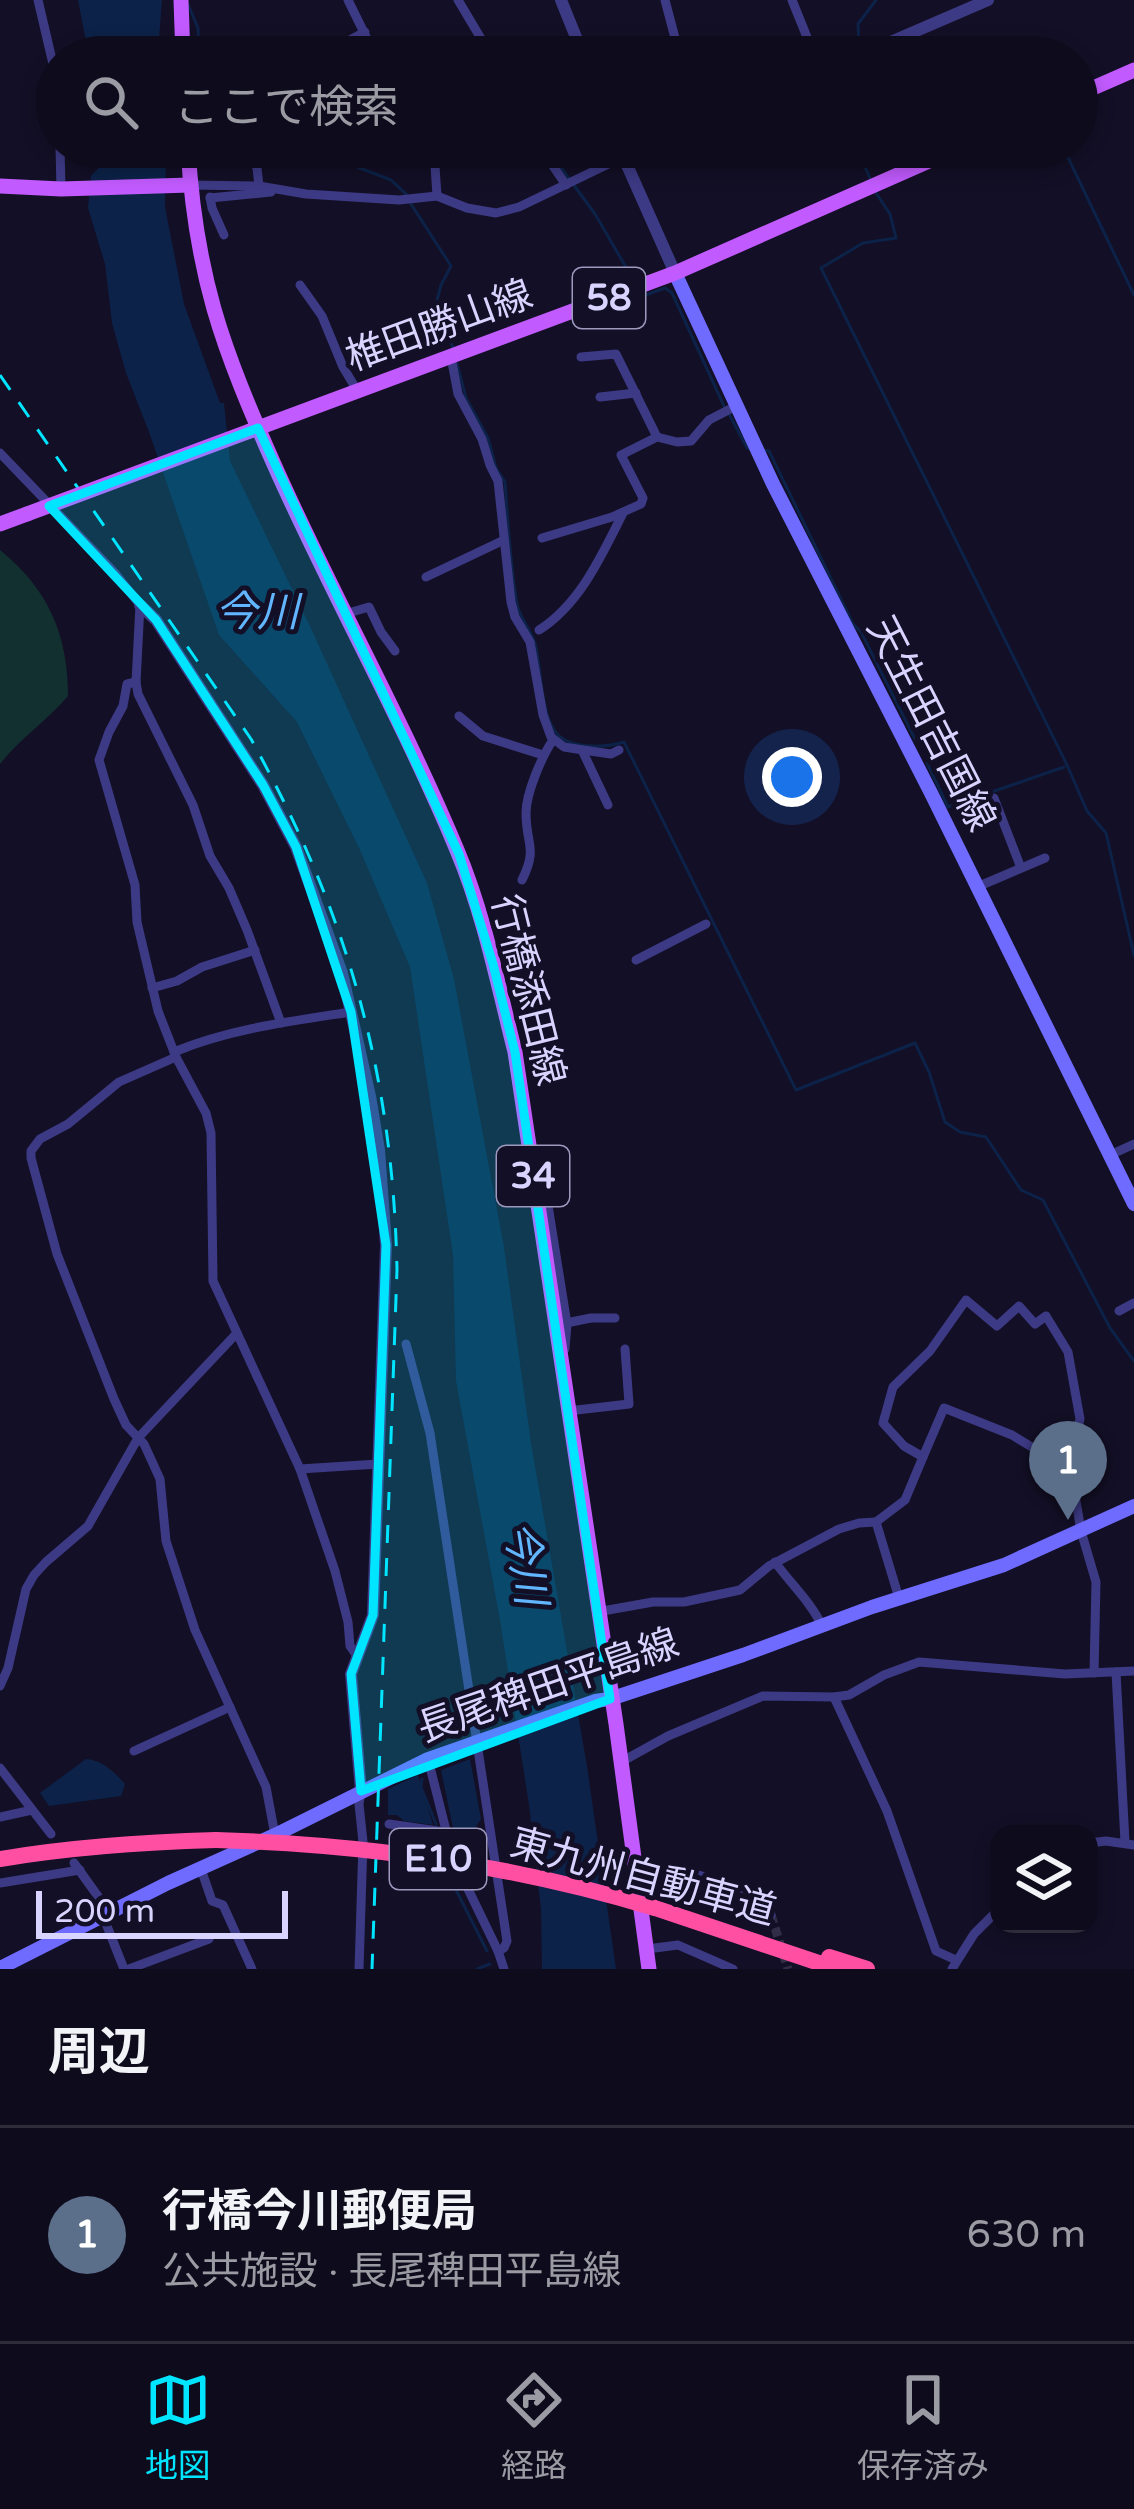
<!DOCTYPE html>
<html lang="ja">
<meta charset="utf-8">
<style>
body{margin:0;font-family:"Varela Round","Noto Sans JP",sans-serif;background:#171425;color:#f1f3f6}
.controls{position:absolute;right:36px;bottom:36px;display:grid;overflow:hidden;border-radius:24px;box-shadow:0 6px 18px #0003}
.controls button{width:108px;height:108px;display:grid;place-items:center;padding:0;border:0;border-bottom:3px solid #2e2b3b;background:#0e0b1c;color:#f1f3f6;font:60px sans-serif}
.scale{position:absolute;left:36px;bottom:30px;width:252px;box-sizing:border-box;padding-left:12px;border:6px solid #d9d4ff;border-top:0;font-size:33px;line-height:42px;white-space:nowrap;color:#d9d4ff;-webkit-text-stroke:9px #130f26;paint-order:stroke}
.you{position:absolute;left:792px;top:777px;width:42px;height:42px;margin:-30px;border:9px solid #fff;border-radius:50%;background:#1a73e8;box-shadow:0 0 0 18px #1a73e833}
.badge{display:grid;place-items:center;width:78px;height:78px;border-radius:50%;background:#00e5ff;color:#fff;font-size:39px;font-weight:700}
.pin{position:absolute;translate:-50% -99px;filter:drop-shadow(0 3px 6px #0008)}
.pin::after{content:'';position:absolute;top:63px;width:42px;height:36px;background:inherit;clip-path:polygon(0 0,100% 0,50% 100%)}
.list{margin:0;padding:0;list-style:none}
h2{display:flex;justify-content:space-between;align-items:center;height:156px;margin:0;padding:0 48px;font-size:51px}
h2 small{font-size:39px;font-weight:400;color:#9b9ba3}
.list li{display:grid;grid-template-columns:78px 1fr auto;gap:36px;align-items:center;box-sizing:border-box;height:216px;padding:0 48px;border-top:3px solid #2e2b3b}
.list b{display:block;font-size:45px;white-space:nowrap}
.list p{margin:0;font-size:39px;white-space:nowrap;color:#9b9ba3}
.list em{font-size:39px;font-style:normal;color:#9b9ba3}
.icon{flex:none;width:66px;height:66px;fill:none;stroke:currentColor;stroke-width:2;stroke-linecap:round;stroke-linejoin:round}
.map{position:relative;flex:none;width:1134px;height:1969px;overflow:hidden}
.search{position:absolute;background:#0e0b1c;box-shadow:0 6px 18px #0003;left:36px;right:36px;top:36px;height:132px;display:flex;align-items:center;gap:30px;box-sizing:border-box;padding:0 42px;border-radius:66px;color:#9b9ba3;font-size:45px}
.sheet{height:372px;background:#0e0b1c}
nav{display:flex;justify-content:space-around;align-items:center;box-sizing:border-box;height:168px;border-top:3px solid #2e2b3b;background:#0e0b1c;font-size:33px;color:#9b9ba3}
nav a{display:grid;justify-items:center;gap:6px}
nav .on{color:#00e5ff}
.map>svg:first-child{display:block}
.green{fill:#12302f}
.water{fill:#0c2248}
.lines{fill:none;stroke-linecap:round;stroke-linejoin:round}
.stream{stroke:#0c2248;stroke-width:3}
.minor-tunnel{stroke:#312d47;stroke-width:9;stroke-dasharray:9 4.5;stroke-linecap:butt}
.minor{stroke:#3d3a85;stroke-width:9}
.tertiary{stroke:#3d3a85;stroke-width:12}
.secondary{stroke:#6f6bff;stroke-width:14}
.primary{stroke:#c25bff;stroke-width:15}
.motorway{stroke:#ff4fa3;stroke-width:16}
.rail{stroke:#00e5ff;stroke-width:3;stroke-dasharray:18 15;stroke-linecap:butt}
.primary-bridge{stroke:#c25bff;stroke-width:15}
.motorway-bridge{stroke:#ff4fa3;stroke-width:16}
.marked{fill:#00e5ff;fill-opacity:0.2;stroke:#00e5ff;stroke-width:9;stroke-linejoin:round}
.labels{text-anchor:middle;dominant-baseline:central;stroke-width:10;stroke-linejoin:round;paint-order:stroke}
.shield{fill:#130f26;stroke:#9e99be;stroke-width:3}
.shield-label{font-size:36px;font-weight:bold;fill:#d9d4ff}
.street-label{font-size:39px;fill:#d9d4ff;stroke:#130f26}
.water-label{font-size:42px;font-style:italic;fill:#62b6ff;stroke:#130f26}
</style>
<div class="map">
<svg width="1134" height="1969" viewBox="0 0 1134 1969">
<rect width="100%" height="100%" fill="#130f26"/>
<path class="green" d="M 0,550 C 48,589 68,634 68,696 C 47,721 20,738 0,764 Z"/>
<g class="water">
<path d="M 78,0 L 162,0 L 159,39 L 161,57 L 89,57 Z"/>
<path d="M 95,147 L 166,147 L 165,207 L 184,304 L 220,403 L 224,403 L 230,461 L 309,624 L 427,883 L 454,979 L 504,1247 L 531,1443 L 587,1766 L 616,1969 L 542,1969 L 541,1909 L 529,1805 L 500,1620 L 456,1381 L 453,1255 L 410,967 L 360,850 L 297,722 L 219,635 L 149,432 L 126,373 L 112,323 L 105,264 L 88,208 L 91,176 L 102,164 Z"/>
<path d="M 86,1759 C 103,1760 114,1772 125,1784 L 121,1796 L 49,1806 L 40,1793 Z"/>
<path d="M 470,1759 L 481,1819 L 475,1828 L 453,1828 L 441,1770 Z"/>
<path d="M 418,1775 L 433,1825 L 404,1821 L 397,1815 L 388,1815 L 388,1789 Z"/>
</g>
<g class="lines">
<g class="stream">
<path d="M 187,2 L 198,28 L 199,57"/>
<path d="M 859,52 L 858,24 L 876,0"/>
<path d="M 546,147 L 595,214 L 634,281"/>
<path d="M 856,147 L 870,178"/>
<path d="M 1063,147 L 1134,295"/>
<path d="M 252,149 L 269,149 L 341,166 L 344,164"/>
<path d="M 352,165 L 391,180 L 407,195"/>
<path d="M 876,193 L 890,214 L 896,238 L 863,243 L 821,268 L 1067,765 L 1087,811 L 1106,833 L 1134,955"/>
<path d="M 411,204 L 451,266 L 441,285 L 434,312 L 454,349"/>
<path d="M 642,294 L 643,296 L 665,288 L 672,293 L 724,406"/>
<path d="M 456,359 L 466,398 L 488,438 L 496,468 L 505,482 C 508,523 510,564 517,604 C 520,620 533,631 536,647 C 541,670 541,710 554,730 C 567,750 605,748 624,742 L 796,1090 L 915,1043 L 929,1072 L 945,1122 L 960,1132 L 986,1137 L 1021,1190 L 1043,1200 L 1110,1328 L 1134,1361"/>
<path d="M 729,414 L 747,448 L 752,449"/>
<path d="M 762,450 L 769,451 L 853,624 L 861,632 L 915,739 L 920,738 L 930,758 L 927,763 L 948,807 L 1064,767"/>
<path d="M 422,1779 L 421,1787 L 436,1824"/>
<path d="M 440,1837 L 444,1852"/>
<path d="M 449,1867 L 457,1892 L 487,1951"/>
<path d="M 477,1969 L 490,1964"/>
</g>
<path class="minor-tunnel" d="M 771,1915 L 788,1969"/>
<g class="minor">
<path d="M 38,0 L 57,81"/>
<path d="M 348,0 L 376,57"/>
<path d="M 458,0 L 492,57"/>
<path d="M 665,0 L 680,57"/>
<path d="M 792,0 L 815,57"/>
<path d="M 318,57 L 365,32"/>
<path d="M 60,147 L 61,189"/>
<path d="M 246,147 L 257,168 L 259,186"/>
<path d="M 419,147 L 435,166 L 437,196"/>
<path d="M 540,147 L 566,185"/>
<path d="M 190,185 L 259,186 L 306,194 L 399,200 L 437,196 L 467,208 L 496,213 L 519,207 L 623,157"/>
<path d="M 210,197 L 212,208 L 224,235"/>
<path d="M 210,198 L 271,192"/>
<path d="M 300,285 L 322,316 L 343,367 L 358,392"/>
<path d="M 451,357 L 458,394 L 482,439 L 490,465 L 498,481 L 511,602 L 515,617 L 530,642 L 543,715 L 551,737 L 564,747 L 583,750 L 611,754 L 619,750"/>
<path d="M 581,357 L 616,354 L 657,437"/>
<path d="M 600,397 L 636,393"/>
<path d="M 0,453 L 115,573 L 140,605 L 136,682 L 138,694 L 193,805 L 210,856 L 229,888 L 247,930 L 281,1023"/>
<path d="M 542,538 L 612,517 L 641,504 L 643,498 L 621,455 L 657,437 L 677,442 L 691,441 L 709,420 L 736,406"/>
<path d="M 426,577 L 504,540"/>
<path d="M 345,614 L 369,607 L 381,632 L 395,651"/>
<path d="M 539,630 C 580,604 602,555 623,513"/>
<path d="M 136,682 L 127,684 L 123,706 L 109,732 L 99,760 L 135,885 L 137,922 L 158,1011 L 176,1057 L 206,1113 L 211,1133 L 213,1281 L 300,1469 L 335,1571 L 348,1622 L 350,1646 L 357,1656"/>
<path d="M 459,716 L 483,736 L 543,755"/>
<path d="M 582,750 L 608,805"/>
<path d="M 994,798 L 1021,868"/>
<path d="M 522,880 C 538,848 526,845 526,813 C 526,793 542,756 553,740"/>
<path d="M 977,887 L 1045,858"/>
<path d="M 636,960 L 706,924"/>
<path d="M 152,988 L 177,981 L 202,967 L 255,950"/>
<path d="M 174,1052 C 229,1029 292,1021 351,1012"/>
<path d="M 176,1057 L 119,1082 L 68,1124 L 40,1139 L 31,1151 L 31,1158 L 57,1254 L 114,1399 L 126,1425 L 144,1444 L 160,1479 L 166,1541 L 195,1630 L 266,1787 L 275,1835"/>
<path d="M 1110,1155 L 1134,1144"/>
<path d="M 536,1194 L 546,1193 L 567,1324 L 565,1349"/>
<path d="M 1119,1311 L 1134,1303"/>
<path d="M 566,1323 L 591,1318 L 615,1318"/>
<path d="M 406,1344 L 430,1433 L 507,1941 L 504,1948 L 498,1951 L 504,1969"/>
<path d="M 568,1411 L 629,1404 L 625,1349"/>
<path d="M 923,1457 L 944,1408 L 1012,1435 L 1035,1449 L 1069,1459"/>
<path d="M 300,1469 L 378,1464"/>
<path d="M 775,1562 C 790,1583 811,1602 822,1626"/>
<path d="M 899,1598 L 876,1522 L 905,1500 L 923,1457 L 904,1446 L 883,1423 L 893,1387 L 930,1351 L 966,1300 L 997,1326 L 1019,1306 L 1035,1324 L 1046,1316 L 1068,1352 L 1080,1419 L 1069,1459 L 1081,1531 L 1096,1582 L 1094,1673"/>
<path d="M 597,1612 L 653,1602 L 684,1602 L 740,1590 L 769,1566 L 839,1529 L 859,1523 L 876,1522"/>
<path d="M 1116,1672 L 1125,1842"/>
<path d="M 0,1686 L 8,1668 L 26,1589 L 34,1575 L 46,1562 L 88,1526 L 138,1438 L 237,1333"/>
<path d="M 834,1697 L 887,1811 L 936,1951 L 956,1960"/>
<path d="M 134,1751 L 230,1707"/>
<path d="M 428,1759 L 453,1858 L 498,1951"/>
<path d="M 621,1762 L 668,1736 L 763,1696 L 834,1697 L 849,1695 L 884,1675 L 919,1662 L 1065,1674 L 1134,1671"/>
<path d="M 0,1768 L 51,1834"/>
<path d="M 0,1817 L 32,1810"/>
<path d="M 389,1824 L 480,1837"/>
<path d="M 1089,1843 L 1106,1841 L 1134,1845"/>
<path d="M 74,1863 L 110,1913"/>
<path d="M 672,1867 L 764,1895 L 771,1915"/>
<path d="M 201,1869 L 212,1901 L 223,1905 L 252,1969"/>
<path d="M 0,1883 L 80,1870"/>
<path d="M 103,1916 L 124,1969"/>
<path d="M 647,1949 L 678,1945 L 733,1969"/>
<path d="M 129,1969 L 209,1939"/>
<path d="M 359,1969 L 363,1842 L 359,1804 L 361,1791"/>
<path d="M 952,1969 L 974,1934 L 999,1909"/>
</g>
<g class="tertiary">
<path d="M 561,0 L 584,57"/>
<path d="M 856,57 L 988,0"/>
<path d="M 619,147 L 675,273"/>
<path d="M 623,157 L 646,147"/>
<path d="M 140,605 L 156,620 L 263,785 L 296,847 L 342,973 L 370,1096 L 379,1150 L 386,1245 L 373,1615 L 351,1674 L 361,1791"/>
</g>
<g class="secondary">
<path d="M 675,273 L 773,484 L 931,793 L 1134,1204"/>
<path d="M 0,1968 L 168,1883 L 275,1835 L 428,1759 L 595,1701 L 610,1699 L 743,1655 L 872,1607 L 1004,1565 L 1134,1506"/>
</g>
<g class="primary">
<path d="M 181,0 L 183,57"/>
<path d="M 1077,95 L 1134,70"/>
<path d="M 188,147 C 191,202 199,256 214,309 C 229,361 251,412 273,462 C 331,593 402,718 457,850 C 484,914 498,985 515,1052 L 616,1724 L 649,1969"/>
<path d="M 0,186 L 61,189 L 190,185"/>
<path d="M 250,431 L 675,273 L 961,147"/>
<path d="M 0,524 L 27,514"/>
</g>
<g class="motorway">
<path d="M 0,1859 C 72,1847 143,1842 216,1840"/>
<path d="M 655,1908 L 837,1969"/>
<path d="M 829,1957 L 867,1969"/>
</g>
<path class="rail" d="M 0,375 L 251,739 C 347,912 393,1072 397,1270 L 372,1969"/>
<path class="primary-bridge" d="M 27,514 L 250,431"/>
<path class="motorway-bridge" d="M 216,1840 C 365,1844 512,1865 655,1908"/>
</g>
<path class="marked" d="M 258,428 L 459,854 L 493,964 L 515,1052 L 610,1699 L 361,1791 L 351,1674 L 373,1615 L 386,1245 L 351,1012 L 296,847 L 263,785 L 156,620 L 49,506 Z"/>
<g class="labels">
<g class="shield">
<rect x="573" y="268" width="72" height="60" rx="9"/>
<rect x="497" y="1146" width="72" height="60" rx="9"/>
<rect x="390" y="1829" width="96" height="60" rx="9"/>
</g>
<g class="shield-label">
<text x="609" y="298">58</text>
<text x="533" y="1176">34</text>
<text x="438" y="1859">E10</text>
</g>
<g class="street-label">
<text transform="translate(439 326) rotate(-20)">椎田勝山線</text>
<text transform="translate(931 724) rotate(63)">天生田吉国線</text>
<text transform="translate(528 990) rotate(76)">行橋添田線</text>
<text transform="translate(548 1686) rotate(-19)">長尾稗田平島線</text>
<text transform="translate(643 1877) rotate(15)">東九州自動車道</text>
</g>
<g class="water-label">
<text x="257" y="612">今川</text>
<text transform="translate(525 1563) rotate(81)">今川</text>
</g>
</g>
</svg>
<div class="controls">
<button><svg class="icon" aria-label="layers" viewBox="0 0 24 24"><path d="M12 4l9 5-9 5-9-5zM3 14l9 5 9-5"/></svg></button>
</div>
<div class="scale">200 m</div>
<div class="you"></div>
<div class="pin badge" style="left:1068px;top:1520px;background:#5c6f8a">1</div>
<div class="search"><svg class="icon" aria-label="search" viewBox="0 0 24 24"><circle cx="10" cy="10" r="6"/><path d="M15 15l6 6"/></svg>ここで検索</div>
</div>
<section class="sheet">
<h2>周辺<small></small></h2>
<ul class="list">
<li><span class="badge" style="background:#5c6f8a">1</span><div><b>行橋今川郵便局</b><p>公共施設 · 長尾稗田平島線</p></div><em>630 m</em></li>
</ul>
</section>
<nav>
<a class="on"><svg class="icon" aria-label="map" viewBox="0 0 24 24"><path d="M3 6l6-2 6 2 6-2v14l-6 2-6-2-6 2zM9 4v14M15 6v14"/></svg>地図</a>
<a><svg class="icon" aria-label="directions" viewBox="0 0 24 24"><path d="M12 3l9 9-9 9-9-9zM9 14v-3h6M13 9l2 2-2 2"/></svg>経路</a>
<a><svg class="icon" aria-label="saved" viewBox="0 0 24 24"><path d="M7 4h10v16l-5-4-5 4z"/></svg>保存済み</a>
</nav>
